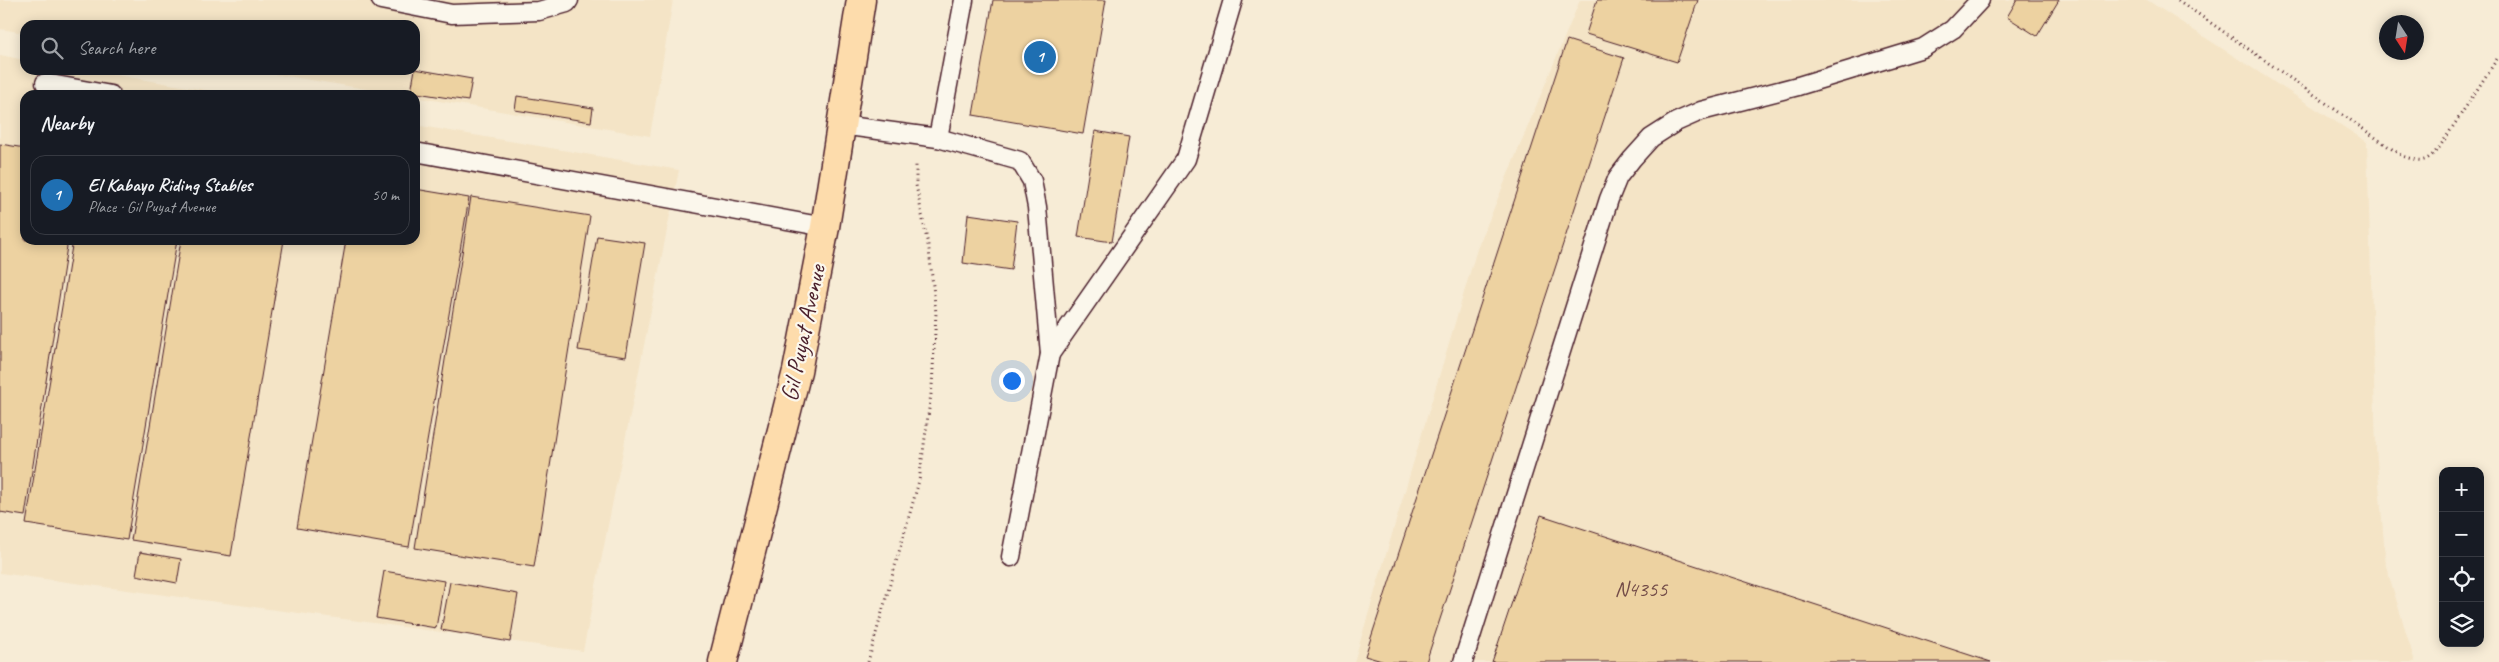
<!DOCTYPE html>
<meta charset="utf-8">
<style>
body{margin:0;font-family:Caveat,sans-serif;background:#242831;color:#f1f3f6}
.controls{position:absolute;right:15px;bottom:15px;display:grid;overflow:hidden;border-radius:10px;box-shadow:0 2px 12px #0003}
.controls button{width:45px;height:45px;display:grid;place-items:center;padding:0;border:0;border-bottom:1px solid #363941;background:#171b24;color:#f1f3f6;font:25px sans-serif}
.compass{position:absolute;left:2379px;top:15px;width:45px;height:45px;border-radius:50%;background:#171b24;box-shadow:0 2px 12px #0003;rotate:168deg}
.you{position:absolute;left:1011px;top:380px;width:18px;height:18px;margin:-12px;border:4px solid #fff;border-radius:50%;background:#1a73e8;box-shadow:0 0 0 8px #1a73e833}
.badge{display:grid;place-items:center;width:32px;height:32px;border-radius:50%;background:#1f6fb2;color:#fff;font-size:16px;font-weight:700}
.pin{position:absolute;translate:-50% -50%;border:2px solid #fff;box-shadow:0 1px 5px #0006}
.list{margin:0;padding:0;list-style:none}
h2{display:flex;justify-content:space-between;align-items:center;height:65px;margin:0;padding:0 20px;font-size:21px}
h2 small{font-size:16px;font-weight:400;color:#9ea1a6}
.list li{display:grid;grid-template-columns:32px 1fr auto;gap:15px;align-items:center;box-sizing:border-box;height:80px;margin:0 10px 10px;padding:0 10px;border:1px solid #363941;border-radius:15px}
.list b{display:block;font-size:19px;white-space:nowrap}
.list p{margin:0;font-size:16px;white-space:nowrap;color:#9ea1a6}
.list em{font-size:16px;font-style:normal;color:#9ea1a6}
.icon{flex:none;width:28px;height:28px;fill:none;stroke:currentColor;stroke-width:2;stroke-linecap:round;stroke-linejoin:round}
.map{position:relative;flex:none;width:2499px;height:662px;overflow:hidden}
.search{position:absolute;background:#171b24;box-shadow:0 2px 12px #0003;left:20px;top:20px;width:400px;height:55px;display:flex;align-items:center;gap:12px;box-sizing:border-box;padding:0 18px;border-radius:15px;color:#9ea1a6;font-size:19px}
.panel{position:absolute;background:#171b24;box-shadow:0 2px 12px #0003;left:20px;top:90px;width:400px;height:155px;border-radius:15px}
.map>svg:first-child{display:block}
.built{fill:#f4e4c6}
.building{fill:#edd2a1;stroke:#4a1f2b}
.lines{fill:none;stroke-linecap:round;stroke-linejoin:round}
.service-casing{stroke:#4a1f2b;stroke-width:21}
.primary-casing{stroke:#4a1f2b;stroke-width:31}
.path{stroke:#4a1f2b;stroke-width:3;stroke-dasharray:1 4;stroke-linecap:butt}
.service{stroke:#fbf7ec;stroke-width:18}
.primary{stroke:#fddcac;stroke-width:28}
.labels{text-anchor:middle;dominant-baseline:central;stroke-width:4.5;stroke-linejoin:round;paint-order:stroke}
.number-label{font-size:22px;fill:#734c48}
.street-label{font-size:25px;fill:#4a1f2b;stroke:#fbf7ec}
</style>
<div class="map">
<svg width="2499" height="662" viewBox="0 0 2499 662">
<rect width="100%" height="100%" fill="#f7ecd6"/>
<filter id="ink" filterUnits="userSpaceOnUse"><feTurbulence type="fractalNoise" baseFrequency=".02" numOctaves="2"/><feDisplacementMap in="SourceGraphic" scale="10" xChannelSelector="R" yChannelSelector="G"/><feConvolveMatrix kernelMatrix="1 2 1 2 8 2 1 2 1" color-interpolation-filters="sRGB"/></filter>
<g filter="url(#ink)">
<g class="built">
<path d="M 0,0 L 673,0 L 650,136 L 415,97 L 415,95 L 402,95 L 250,70 L 415,70 L 415,25 L 25,25 L 25,33 L 0,29 Z"/>
<path d="M 1580,0 L 2147,0 L 2367,142 L 2376,449 L 2386,566 L 2415,662 L 1354,662 L 1477,249 Z"/>
<path d="M 0,55 L 25,60 L 25,70 L 87,70 L 235,95 L 25,95 L 25,240 L 415,240 L 415,125 L 679,170 L 583,651 L 0,573 Z"/>
</g>
<g class="building">
<path d="M 993,0 L 1106,0 L 1083,134 L 973,115 Z"/>
<path d="M 1597,0 L 1698,0 L 1677,62 L 1586,34 Z"/>
<path d="M 2017,0 L 2059,0 L 2037,36 L 2007,17 Z"/>
<path d="M 1567,40 L 1624,58 L 1426,662 L 1385,662 L 1365,656 Z"/>
<path d="M 415,69 L 472,79 L 468,101 L 411,92 Z"/>
<path d="M 517,96 L 593,108 L 591,122 L 515,110 Z"/>
<path d="M 1095,131 L 1129,137 L 1112,242 L 1078,237 Z"/>
<path d="M 0,144 L 25,148 L 25,240 L 68,240 L 25,516 L 0,512 Z"/>
<path d="M 415,189 L 469,198 L 409,547 L 297,528 L 346,240 L 415,240 Z"/>
<path d="M 471,197 L 590,216 L 534,567 L 415,548 Z"/>
<path d="M 968,214 L 1017,221 L 1011,270 L 963,263 Z"/>
<path d="M 597,236 L 645,243 L 626,357 L 578,350 Z"/>
<path d="M 73,240 L 177,240 L 127,540 L 26,524 Z"/>
<path d="M 181,240 L 284,240 L 231,556 L 131,540 Z"/>
<path d="M 1541,515 L 1991,662 L 1492,662 Z"/>
<path d="M 140,552 L 181,559 L 177,583 L 136,575 Z"/>
<path d="M 384,571 L 444,581 L 436,628 L 376,618 Z"/>
<path d="M 450,582 L 518,594 L 510,642 L 441,630 Z"/>
</g>
<g class="lines">
<defs>
<g id="service">
<path d="M 381,0 L 452,14 L 539,11 L 567,3 L 569,0"/>
<path d="M 45,83 L 111,95"/>
<path d="M 841,125 L 938,138 L 1020,161 L 1032,181 L 1037,207 L 1050,354 L 1011,557"/>
<path d="M 938,138 L 964,0"/>
<path d="M 415,152 L 825,227"/>
<path d="M 1050,354 L 1186,159 L 1233,0"/>
<path d="M 1463,662 L 1609,199 L 1618,177 L 1632,159 L 1651,138 L 1676,122 L 1701,111 L 1798,86 L 1923,48 L 1953,29 L 1980,0"/>
</g>
<path id="primary" d="M 723,662 L 797,371 L 825,227 L 861,0"/>
</defs>
<use href="#service" class="service-casing"/>
<use href="#primary" class="primary-casing"/>
<g class="path">
<path d="M 2178,0 L 2402,156 C 2423,162 2424,164 2439,148 L 2499,56"/>
<path d="M 868,662 L 919,481 L 932,387 L 936,313 L 929,250 L 916,185 L 916,164"/>
</g>
<use href="#service" class="service"/>
<use href="#primary" class="primary"/>
</g>
</g>
<g class="labels">
<g class="number-label">
<text x="1641" y="589">N4355</text>
</g>
<g class="street-label">
<text transform="translate(803 333) rotate(-78)">Gil Puyat Avenue</text>
</g>
</g>
</svg>
<div class="controls">
<button>+</button>
<button>−</button>
<button><svg class="icon" aria-label="locate" viewBox="0 0 24 24"><circle cx="12" cy="12" r="6"/><path d="M12 2v4M12 18v4M2 12h4M18 12h4"/></svg></button>
<button><svg class="icon" aria-label="layers" viewBox="0 0 24 24"><path d="M12 4l9 5-9 5-9-5zM3 14l9 5 9-5"/></svg></button>
</div>
<svg class="compass" viewBox="-18 -18 36 36"><path d="M0-13l5 13h-10z" fill="#e53935"/><path d="M0 13l5-13h-10z" fill="#9ea1a6"/></svg>
<div class="you"></div>
<div class="pin badge" style="left:1040px;top:57px">1</div>
<div class="search"><svg class="icon" aria-label="search" viewBox="0 0 24 24"><circle cx="10" cy="10" r="6"/><path d="M15 15l6 6"/></svg>Search here</div>
<section class="panel">
<h2>Nearby<small></small></h2>
<ul class="list">
<li><span class="badge">1</span><div><b>El Kabayo Riding Stables</b><p>Place · Gil Puyat Avenue</p></div><em>50 m</em></li>
</ul>
</section>
</div>
